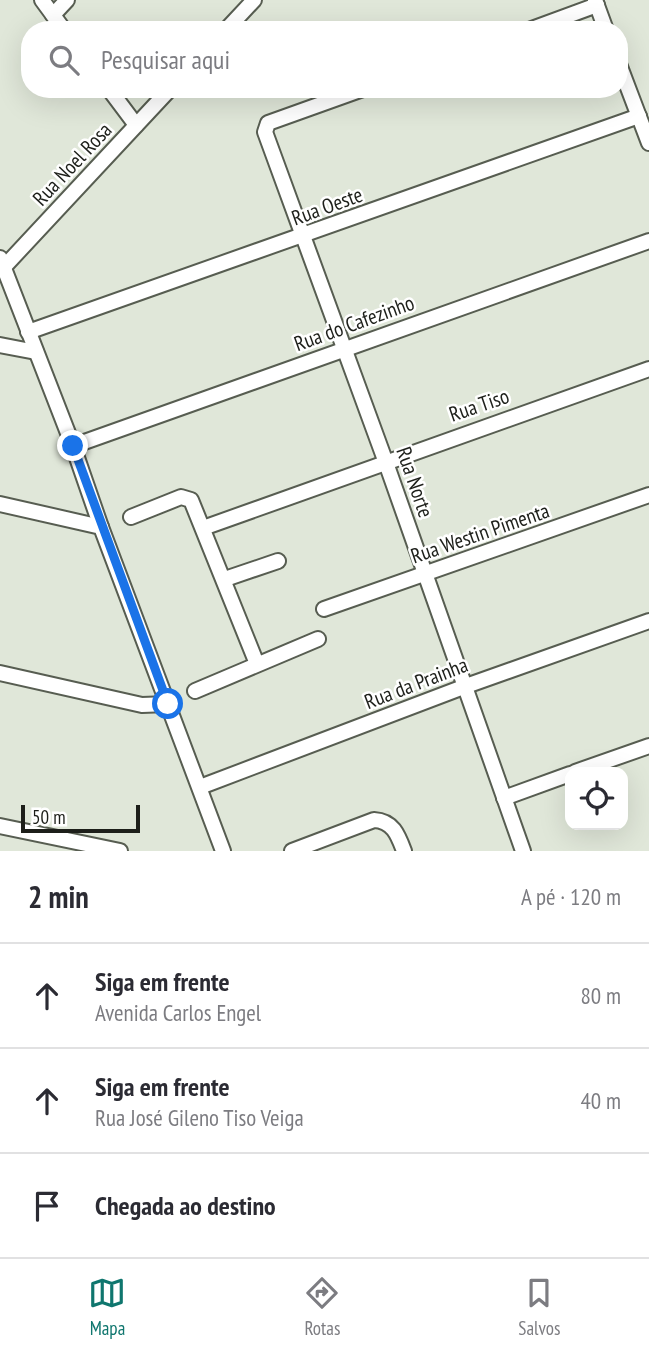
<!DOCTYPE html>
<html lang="pt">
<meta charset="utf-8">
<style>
body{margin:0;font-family:"PT Sans Narrow",sans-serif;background:#f7f7f7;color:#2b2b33}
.controls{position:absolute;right:21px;bottom:21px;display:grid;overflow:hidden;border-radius:14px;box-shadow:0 7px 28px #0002}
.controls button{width:63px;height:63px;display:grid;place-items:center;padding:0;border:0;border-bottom:2px solid #e1e1e2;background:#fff;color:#2b2b33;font:35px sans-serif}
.scale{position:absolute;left:21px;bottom:18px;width:119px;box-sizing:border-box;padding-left:7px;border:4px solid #1d1f1a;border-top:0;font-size:19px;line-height:24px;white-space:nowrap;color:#1d1f1a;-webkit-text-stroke:5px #fff;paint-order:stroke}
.stop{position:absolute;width:21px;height:21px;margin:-16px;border:5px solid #1a73e8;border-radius:50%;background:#fff}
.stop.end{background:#1a73e8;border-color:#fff;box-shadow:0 2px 7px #0008}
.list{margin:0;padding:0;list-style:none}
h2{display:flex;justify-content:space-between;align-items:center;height:91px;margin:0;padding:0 28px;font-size:30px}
h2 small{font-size:23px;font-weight:400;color:#7c7c81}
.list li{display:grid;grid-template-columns:46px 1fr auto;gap:21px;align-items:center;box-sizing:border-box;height:105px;padding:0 28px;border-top:2px solid #e1e1e2}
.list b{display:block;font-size:26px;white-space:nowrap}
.list p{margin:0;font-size:23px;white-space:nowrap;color:#7c7c81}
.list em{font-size:23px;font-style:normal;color:#7c7c81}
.icon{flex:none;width:38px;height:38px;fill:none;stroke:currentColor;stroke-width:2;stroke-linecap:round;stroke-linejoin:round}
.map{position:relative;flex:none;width:649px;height:851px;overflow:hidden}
.search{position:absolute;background:#fff;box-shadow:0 7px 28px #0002;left:21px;right:21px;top:21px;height:77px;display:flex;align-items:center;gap:18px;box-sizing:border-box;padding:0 24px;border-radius:28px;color:#7c7c81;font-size:26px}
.sheet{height:406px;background:#fff}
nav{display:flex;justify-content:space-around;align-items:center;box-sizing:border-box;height:98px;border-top:2px solid #e1e1e2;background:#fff;font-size:19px;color:#7c7c81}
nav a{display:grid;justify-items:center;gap:4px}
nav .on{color:#0f766e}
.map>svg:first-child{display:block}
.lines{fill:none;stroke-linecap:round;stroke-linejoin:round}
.minor-casing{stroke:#575d51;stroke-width:18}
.minor{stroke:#fff;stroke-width:14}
.route{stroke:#1a73e8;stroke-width:9}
.labels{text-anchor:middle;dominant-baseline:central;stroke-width:5;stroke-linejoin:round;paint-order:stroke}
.street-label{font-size:21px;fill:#1d1f1a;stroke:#fff}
</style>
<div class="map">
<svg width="649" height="851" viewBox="0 0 649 851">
<rect width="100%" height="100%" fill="#e0e7d9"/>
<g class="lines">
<defs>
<g id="minor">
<path d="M 42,0 L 64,30"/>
<path d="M 595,0 L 606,30"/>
<path d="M 53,15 L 67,0"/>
<path d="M 226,30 L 254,0"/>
<path d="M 529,30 L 597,5"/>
<path d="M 619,64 L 649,143"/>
<path d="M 109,89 L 136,125"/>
<path d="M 363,89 L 268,123 L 265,132 L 385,460 L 523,851"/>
<path d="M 0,258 L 73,446 L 101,527"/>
<path d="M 4,267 L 170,89"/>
<path d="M 28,332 L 639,116"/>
<path d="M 0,345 L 36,352"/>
<path d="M 73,446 L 649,241"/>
<path d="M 0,504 L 101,527 L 223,851"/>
<path d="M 131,517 L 181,497 L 191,500 L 257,664"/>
<path d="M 203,528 L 649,369"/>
<path d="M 225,579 L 278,561"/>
<path d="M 324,609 L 649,495"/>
<path d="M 0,673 L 142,705 L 168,704"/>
<path d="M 195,691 L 318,639"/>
<path d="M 575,772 L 649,746"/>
<path d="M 200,787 L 466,686 L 649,621"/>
<path d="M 504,798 L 570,774"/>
<path d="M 0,826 L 120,851"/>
<path d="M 292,851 L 374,820 C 393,821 398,835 404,851"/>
</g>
</defs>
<use href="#minor" class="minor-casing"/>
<use href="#minor" class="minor"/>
</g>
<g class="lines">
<path class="route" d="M 73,446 L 168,704"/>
</g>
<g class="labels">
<g class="street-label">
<text transform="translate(72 164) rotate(-47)">Rua Noel Rosa</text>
<text transform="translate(327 206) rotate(-20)">Rua Oeste</text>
<text transform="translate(354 323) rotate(-20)">Rua do Cafezinho</text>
<text transform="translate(479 405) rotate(-19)">Rua Tiso</text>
<text transform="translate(415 482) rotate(71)">Rua Norte</text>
<text transform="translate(480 533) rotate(-19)">Rua Westin Pimenta</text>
<text transform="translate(416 683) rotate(-21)">Rua da Prainha</text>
</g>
</g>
</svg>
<div class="controls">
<button><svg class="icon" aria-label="locate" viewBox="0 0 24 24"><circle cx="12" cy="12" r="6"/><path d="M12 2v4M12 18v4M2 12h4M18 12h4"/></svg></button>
</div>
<div class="scale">50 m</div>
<div class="stop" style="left:168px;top:704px"></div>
<div class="stop end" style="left:73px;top:446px"></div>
<div class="search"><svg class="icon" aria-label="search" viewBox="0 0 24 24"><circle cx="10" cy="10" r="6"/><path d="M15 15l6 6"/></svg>Pesquisar aqui</div>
</div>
<section class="sheet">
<h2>2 min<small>A pé · 120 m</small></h2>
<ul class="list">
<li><svg class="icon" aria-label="ahead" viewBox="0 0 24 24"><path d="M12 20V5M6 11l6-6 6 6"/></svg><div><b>Siga em frente</b><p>Avenida Carlos Engel</p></div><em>80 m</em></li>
<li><svg class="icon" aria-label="ahead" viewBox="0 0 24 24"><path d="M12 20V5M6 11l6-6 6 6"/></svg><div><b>Siga em frente</b><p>Rua José Gileno Tiso Veiga</p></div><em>40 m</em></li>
<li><svg class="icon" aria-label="arrive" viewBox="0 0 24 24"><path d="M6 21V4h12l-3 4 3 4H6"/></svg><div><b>Chegada ao destino</b></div></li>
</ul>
</section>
<nav>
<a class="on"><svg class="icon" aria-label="map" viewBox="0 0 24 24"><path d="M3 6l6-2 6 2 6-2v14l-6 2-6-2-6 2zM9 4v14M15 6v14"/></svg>Mapa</a>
<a><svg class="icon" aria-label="directions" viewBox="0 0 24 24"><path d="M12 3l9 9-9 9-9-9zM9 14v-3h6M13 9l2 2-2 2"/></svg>Rotas</a>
<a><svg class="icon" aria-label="saved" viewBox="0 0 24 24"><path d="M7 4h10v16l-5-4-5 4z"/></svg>Salvos</a>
</nav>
